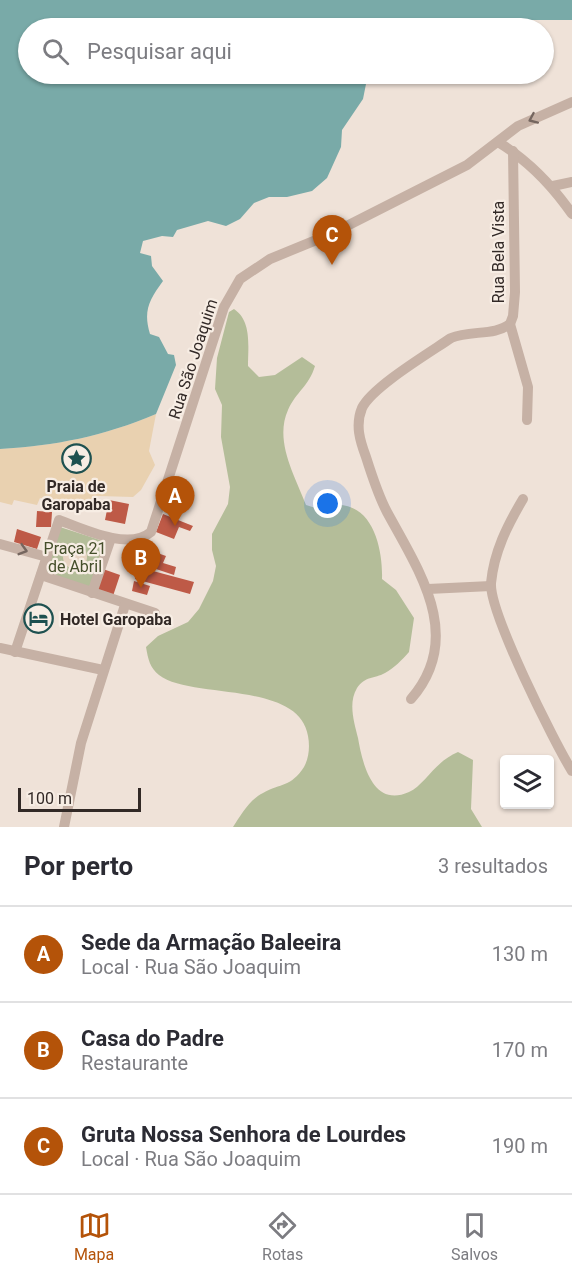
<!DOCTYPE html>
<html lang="pt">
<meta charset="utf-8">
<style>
body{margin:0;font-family:Roboto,sans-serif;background:#f7f7f7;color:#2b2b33}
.controls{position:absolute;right:18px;bottom:18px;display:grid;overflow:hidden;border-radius:6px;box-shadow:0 2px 4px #0004}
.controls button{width:54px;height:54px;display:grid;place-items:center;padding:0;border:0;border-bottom:2px solid #e1e1e2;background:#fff;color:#2b2b33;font:30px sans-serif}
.scale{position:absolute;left:18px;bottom:15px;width:123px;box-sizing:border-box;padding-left:6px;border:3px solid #322926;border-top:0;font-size:16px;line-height:21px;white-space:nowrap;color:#322926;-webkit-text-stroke:4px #f7ede4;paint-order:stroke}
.you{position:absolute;left:328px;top:504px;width:21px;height:21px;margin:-15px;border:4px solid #fff;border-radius:50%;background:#1a73e8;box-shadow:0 0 0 9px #1a73e833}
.badge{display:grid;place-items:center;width:39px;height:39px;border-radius:50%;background:#b45309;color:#fff;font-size:20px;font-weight:700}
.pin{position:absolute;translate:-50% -50px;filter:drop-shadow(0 2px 3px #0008)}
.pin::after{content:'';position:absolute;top:32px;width:21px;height:18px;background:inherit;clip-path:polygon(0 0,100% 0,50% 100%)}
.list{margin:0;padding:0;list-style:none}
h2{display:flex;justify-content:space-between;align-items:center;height:78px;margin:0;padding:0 24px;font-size:26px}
h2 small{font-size:20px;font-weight:400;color:#7c7c81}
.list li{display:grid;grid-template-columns:39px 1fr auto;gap:18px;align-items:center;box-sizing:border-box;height:96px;padding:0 24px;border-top:2px solid #e1e1e2}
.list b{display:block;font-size:22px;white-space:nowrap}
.list p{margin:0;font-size:20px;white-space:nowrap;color:#7c7c81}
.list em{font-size:20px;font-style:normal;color:#7c7c81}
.icon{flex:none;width:33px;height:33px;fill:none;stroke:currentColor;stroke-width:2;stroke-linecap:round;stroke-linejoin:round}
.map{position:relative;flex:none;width:572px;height:827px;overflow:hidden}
.search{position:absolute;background:#fff;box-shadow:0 2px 4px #0004;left:18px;right:18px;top:18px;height:66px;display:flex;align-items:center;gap:15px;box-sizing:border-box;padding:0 21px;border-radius:33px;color:#7c7c81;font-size:22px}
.sheet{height:366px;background:#fff}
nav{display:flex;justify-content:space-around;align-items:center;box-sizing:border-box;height:84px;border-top:2px solid #e1e1e2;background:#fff;font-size:16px;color:#7c7c81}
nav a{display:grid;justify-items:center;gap:3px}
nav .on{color:#b45309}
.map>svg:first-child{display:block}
.green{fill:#b4bd99}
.sand{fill:#e9d1b0}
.plaza{fill:#e6d2c0}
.water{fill:#79aaa8}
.building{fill:#be5a47}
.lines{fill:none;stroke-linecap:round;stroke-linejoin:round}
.minor{stroke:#c6b1a5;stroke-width:10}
.oneway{stroke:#75665f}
.labels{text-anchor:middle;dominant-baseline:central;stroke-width:4.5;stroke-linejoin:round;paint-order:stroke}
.street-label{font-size:16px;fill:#322926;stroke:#f7ede4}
.poi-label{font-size:16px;font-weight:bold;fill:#322926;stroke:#f7ede4}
.park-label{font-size:16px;fill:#454f2b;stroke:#f7ede4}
</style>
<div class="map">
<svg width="572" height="827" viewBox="0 0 572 827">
<rect width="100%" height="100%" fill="#efe2d8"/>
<g class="green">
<path d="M 234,309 C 252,321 248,346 248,366 L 259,377 L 275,375 L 302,357 L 315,366 C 309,386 296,392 288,410 C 274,441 295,476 306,505 C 327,512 321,505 338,505 C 374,505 383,551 382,579 L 396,590 L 414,618 L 409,652 C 402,660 394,668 385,673 C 374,679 365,676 357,688 C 348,703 354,722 358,738 C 362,761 372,809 409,792 C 425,785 434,762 458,752 L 473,760 L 471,809 L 482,827 L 233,827 C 241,815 249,800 263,793 C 281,783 291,787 304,767 C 309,758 310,746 308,736 C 299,680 191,700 159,675 C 150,668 148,659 146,647 L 158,636 L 188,622 L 199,609 L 213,581 L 216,566 L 212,550 L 212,534 L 228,504 L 230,487 L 221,437 L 222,405 L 215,389 L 217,358 L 229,312 Z"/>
<path d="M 60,527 L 106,542 L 89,588 L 44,572 Z"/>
</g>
<path class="sand" d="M 156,414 L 149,451 L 155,465 L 141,490 L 133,497 L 98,496 L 92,509 L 40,498 L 37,505 L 14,500 L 12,505 L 0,502 L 0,449 C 55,446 104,436 156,414 Z"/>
<circle class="plaza" cx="75" cy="557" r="12"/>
<path class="water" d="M 0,0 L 572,0 L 572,20 L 523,20 L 480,28 L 28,28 L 28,74 L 378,74 L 366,84 L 363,99 L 342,130 L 341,147 L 327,178 L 312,191 L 287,197 L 269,197 L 254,203 L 240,219 L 226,226 L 208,221 L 177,230 L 173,237 L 162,236 L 143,241 L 140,253 L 151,256 L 152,266 L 163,281 C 149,300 143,311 150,334 L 159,337 L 168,354 L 174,355 L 176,365 L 156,414 C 104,436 55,446 0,449 Z"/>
<g class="building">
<path d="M 109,500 L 129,504 L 125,524 L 105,520 Z"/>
<path d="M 37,511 L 52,512 L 51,527 L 36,527 Z"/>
<path d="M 163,514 L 193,526 L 190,531 L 179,527 L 174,539 L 156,532 Z"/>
<path d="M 17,529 L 41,537 L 37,549 L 14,542 Z"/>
<path d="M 146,549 L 166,556 L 163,563 L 176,567 L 174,575 L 141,564 Z"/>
<path d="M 138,567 L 194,582 L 190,594 L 135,579 Z"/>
<path d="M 103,569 L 120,575 L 113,596 L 95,590 Z"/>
<path d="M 134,581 L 150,586 L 147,595 L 132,591 Z"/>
</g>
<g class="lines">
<g class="minor">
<path d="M 498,142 C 529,161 552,185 572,214"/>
<path d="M 553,186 L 572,182"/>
<path d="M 510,324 L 528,387 L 527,420"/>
<path d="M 523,499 C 507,526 494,552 491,583 C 489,612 554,742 572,771"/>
<path d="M 0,544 L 47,557"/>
<path d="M 41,575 L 155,613"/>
<path d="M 428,589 L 491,586"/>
<path d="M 92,593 L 111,538"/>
<path d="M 0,648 L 103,670"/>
<path d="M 15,652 L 59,520 C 83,529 129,551 151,532 L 224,307 L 240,279 L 270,259 L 331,234 L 467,165 L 518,126 L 572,102"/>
<path d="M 411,699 C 465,637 419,571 387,512 C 378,495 372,476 366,457 C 360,441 355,425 362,408 C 372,387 429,353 451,338 C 470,330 495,336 510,324 L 513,316 L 515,292 L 513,151"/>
<path d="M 64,827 L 81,743 L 125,605"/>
</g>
</g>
<defs><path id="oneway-chevron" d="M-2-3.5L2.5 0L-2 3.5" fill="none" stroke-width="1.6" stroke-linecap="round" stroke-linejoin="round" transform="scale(1.5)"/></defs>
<g class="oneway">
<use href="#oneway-chevron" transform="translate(533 119) rotate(156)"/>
<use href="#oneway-chevron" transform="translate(23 550) rotate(16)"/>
</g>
<defs>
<symbol id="sight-ring" viewBox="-11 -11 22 22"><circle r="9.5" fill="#f7ede4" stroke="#1e5150" stroke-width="1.5"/><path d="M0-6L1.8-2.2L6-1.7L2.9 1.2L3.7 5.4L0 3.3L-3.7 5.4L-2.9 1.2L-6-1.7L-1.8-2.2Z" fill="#1e5150"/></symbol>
<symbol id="hotel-ring" viewBox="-11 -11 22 22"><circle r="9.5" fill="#f7ede4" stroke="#1e5150" stroke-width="1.5"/><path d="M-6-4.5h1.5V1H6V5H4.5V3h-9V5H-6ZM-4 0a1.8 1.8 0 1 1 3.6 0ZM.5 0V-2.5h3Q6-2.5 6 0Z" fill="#1e5150"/></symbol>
</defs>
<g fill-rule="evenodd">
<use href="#sight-ring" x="60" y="442" width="33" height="33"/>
<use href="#hotel-ring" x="22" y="602" width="33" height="33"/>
</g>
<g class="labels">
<g class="street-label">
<text transform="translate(498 252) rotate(-90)">Rua Bela Vista</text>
<text transform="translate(193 359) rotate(-72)">Rua São Joaquim</text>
</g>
<g class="poi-label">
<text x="76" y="486">Praia de<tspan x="76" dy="18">Garopaba</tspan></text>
<text x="60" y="619" text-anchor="start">Hotel Garopaba</text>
</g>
<g class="park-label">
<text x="75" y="548">Praça 21<tspan x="75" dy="18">de Abril</tspan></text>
</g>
</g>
</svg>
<div class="controls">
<button><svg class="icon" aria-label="layers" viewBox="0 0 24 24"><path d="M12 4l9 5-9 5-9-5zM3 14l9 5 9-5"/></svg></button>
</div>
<div class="scale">100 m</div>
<div class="you"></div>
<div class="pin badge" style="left:175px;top:526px">A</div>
<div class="pin badge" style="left:141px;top:588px">B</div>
<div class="pin badge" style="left:332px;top:265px">C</div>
<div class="search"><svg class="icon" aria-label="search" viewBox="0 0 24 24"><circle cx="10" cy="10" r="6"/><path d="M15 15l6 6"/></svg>Pesquisar aqui</div>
</div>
<section class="sheet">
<h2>Por perto<small>3 resultados</small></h2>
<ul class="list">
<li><span class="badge">A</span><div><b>Sede da Armação Baleeira</b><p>Local · Rua São Joaquim</p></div><em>130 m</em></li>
<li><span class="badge">B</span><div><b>Casa do Padre</b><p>Restaurante</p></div><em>170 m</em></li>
<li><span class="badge">C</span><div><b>Gruta Nossa Senhora de Lourdes</b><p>Local · Rua São Joaquim</p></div><em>190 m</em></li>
</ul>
</section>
<nav>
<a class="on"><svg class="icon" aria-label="map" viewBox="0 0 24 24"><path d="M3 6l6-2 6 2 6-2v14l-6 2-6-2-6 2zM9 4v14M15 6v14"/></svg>Mapa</a>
<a><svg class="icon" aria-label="directions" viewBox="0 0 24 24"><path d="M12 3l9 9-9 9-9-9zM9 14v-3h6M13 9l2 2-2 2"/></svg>Rotas</a>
<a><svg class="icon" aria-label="saved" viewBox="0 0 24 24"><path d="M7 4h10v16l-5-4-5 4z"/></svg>Salvos</a>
</nav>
